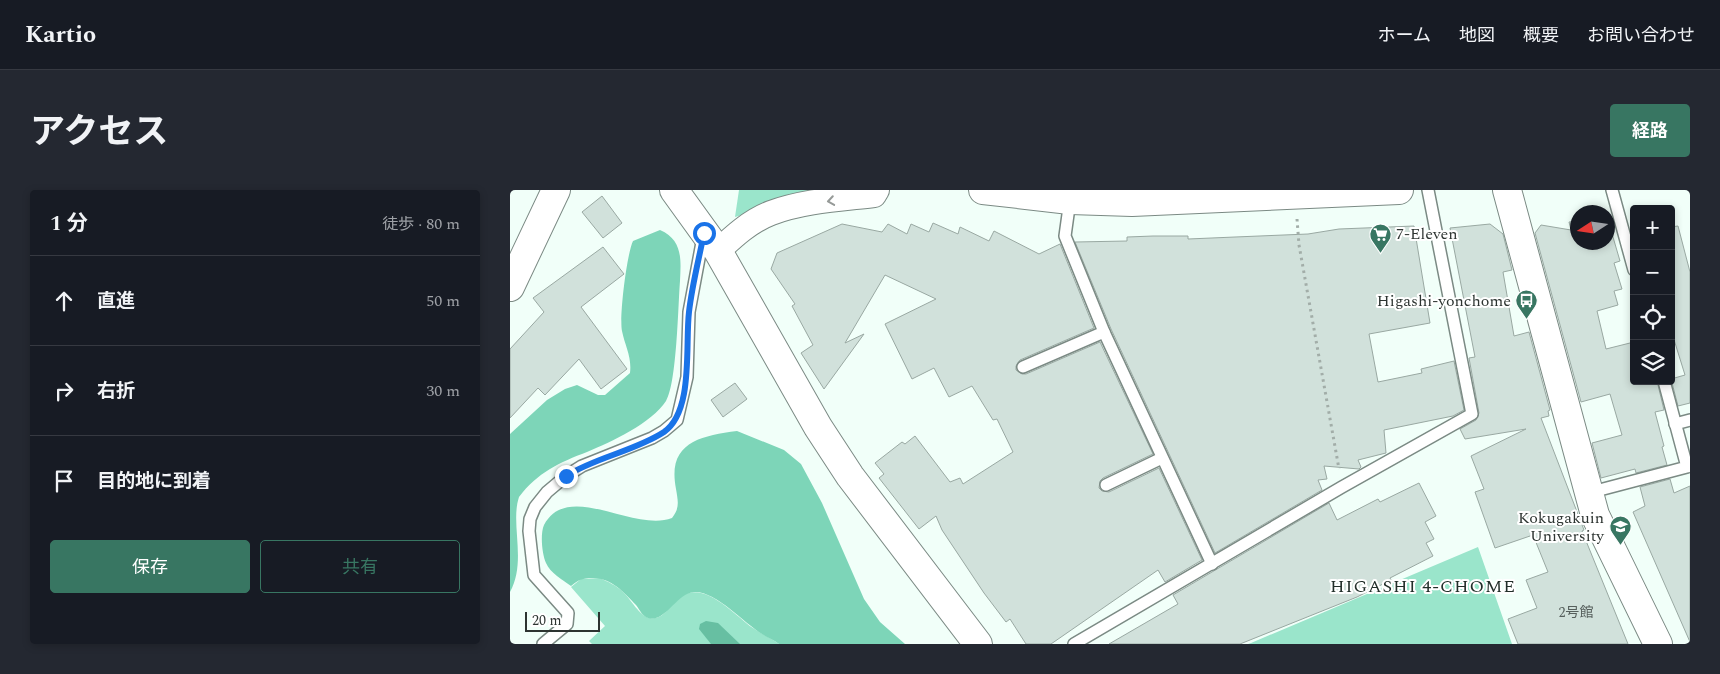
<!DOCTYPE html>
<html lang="ja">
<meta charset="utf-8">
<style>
body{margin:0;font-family:Spectral,"Noto Sans JP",serif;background:#242831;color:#f1f3f6}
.controls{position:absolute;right:15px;top:15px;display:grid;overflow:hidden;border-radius:5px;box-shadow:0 2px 8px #0003}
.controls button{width:45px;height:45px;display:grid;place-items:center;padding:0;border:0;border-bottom:1px solid #363941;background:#171b24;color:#f1f3f6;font:25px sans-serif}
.compass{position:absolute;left:1060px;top:15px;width:45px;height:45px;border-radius:50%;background:#171b24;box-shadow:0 2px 8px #0003;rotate:258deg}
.scale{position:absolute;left:15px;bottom:12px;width:75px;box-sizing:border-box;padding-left:5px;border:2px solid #2d3431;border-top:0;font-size:14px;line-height:18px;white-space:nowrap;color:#2d3431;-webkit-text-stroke:4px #fff;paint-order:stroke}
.stop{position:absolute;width:15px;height:15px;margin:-11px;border:4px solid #1a73e8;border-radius:50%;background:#fff}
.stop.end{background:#1a73e8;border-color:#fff;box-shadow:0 1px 5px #0008}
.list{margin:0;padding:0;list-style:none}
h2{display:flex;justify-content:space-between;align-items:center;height:65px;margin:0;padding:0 20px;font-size:21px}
h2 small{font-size:16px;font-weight:400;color:#9ea1a6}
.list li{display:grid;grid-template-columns:32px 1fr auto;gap:15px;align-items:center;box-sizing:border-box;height:90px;padding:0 20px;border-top:1px solid #363941}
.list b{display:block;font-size:19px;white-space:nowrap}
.list em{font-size:16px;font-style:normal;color:#9ea1a6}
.actions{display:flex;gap:10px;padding:15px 20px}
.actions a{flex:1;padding:11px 0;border:1px solid #387662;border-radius:5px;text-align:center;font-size:18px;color:#387662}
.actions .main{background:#387662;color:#fff}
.icon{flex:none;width:28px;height:28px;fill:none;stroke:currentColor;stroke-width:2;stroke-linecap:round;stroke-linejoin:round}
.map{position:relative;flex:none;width:1180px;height:454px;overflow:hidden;border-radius:5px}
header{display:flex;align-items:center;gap:30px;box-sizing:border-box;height:70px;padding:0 25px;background:#171b24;border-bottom:1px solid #363941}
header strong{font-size:24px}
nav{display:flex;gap:28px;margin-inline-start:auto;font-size:18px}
.intro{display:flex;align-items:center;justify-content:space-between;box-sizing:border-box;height:120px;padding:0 30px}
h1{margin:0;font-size:35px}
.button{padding:12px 22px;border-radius:5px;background:#387662;color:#fff;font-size:18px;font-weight:700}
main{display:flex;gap:30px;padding:0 30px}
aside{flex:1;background:#171b24;border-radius:5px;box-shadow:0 2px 8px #0003}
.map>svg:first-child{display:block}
.green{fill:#9ae5cb}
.forest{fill:#7dd5b8}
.water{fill:#67bfa2}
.building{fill:#d1e1db;stroke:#99a8a2}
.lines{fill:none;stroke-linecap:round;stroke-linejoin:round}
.service-casing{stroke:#7b8a84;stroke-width:14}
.minor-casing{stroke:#7b8a84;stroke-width:26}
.tertiary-casing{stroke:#7b8a84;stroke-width:30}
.path{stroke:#a2ada8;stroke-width:3;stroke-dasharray:2.5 4;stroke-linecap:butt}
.service{stroke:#fff;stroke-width:11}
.minor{stroke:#fff;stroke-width:24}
.tertiary{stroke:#fff;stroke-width:28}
.oneway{stroke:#969a98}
.route{stroke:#1a73e8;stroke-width:6}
.labels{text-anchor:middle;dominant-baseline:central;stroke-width:4;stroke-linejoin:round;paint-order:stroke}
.number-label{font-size:14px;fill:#565f5c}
.poi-label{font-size:16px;fill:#2d3431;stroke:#fff;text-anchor:end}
.neighbourhood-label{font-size:18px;letter-spacing:1px;fill:#212e29;stroke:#fff}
</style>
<header>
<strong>Kartio</strong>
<nav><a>ホーム</a><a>地図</a><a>概要</a><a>お問い合わせ</a></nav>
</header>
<div class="intro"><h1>アクセス</h1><a class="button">経路</a></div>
<main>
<aside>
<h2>1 分<small>徒歩 · 80 m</small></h2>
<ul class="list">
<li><svg class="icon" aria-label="ahead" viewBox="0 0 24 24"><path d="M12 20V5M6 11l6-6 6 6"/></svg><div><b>直進</b></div><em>50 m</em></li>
<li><svg class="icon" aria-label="right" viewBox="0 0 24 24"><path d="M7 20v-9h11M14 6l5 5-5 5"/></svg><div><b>右折</b></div><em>30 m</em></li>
<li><svg class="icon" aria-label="arrive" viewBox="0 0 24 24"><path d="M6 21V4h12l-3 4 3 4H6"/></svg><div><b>目的地に到着</b></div></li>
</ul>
<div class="actions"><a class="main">保存</a><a>共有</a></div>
</aside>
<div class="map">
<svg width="1180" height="454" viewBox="0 0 1180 454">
<rect width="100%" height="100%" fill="#f1fff9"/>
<g class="green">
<path d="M 229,0 L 326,0 L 225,27 Z"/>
<path d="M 968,357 L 1002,454 L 738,454 L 741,453 Z"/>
<path d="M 90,388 C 98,392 106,395 113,402 C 121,409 129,426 140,428 C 154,430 158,417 167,409 C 192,387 223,424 243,438 C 251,444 261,448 269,454 L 82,454 L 79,451 L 95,436 L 61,397 L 71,389 Z"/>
</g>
<g class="forest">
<path d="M 150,40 C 173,50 171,70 170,91 C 168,116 167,193 156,211 C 142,233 101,252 77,262 C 50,272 27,283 9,307 C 0,334 17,371 0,402 L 0,244 L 37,210 L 55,199 L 67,195 L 88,205 L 95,205 L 120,183 C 122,167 115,156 112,141 C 109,127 117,63 123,51 Z"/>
<path d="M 227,241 L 274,260 L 291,274 L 312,313 L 354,409 L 370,432 L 395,454 L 269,454 C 264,450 258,448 252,444 C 234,433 206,401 184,402 C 166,403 154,436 136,427 C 132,425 129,419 126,415 C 114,402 100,387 82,388 C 73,388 68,390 61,396 C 53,390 40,383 36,373 C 32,364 30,344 34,335 C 58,290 124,343 162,328 C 170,318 168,311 166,299 C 157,253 189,246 227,241 Z"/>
</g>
<path class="water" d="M 196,431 L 208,433 L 230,454 L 201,454 L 189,439 L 190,434 Z"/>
<g class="building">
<path d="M 92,6 L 112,33 L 93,48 L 72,22 Z"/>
<path d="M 1098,30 L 1110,71 L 1104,73 L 1112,99 L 1104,101 L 1108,115 L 1087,121 L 1096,159 L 1124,152 L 1124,191 L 1147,191 L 1154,220 L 1145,222 L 1154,256 L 1152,257 L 1157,275 L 1126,283 L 1125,279 L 1091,288 L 1082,253 L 1112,245 L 1100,204 L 1071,212 L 1025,43 L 1031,35 L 1061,40 L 1059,32 L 1068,31 L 1068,52 L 1098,52 Z"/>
<path d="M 423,33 L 448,44 L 450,37 L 479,51 L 484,41 L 529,64 L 550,54 L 584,138 L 510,170 L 506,176 L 506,180 L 512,184 L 516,184 L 590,152 L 643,264 L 593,288 L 590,291 L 589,298 L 592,301 L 599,302 L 649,278 L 692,370 L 655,392 L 648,380 L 541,454 L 516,454 L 500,429 L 496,432 L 474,403 L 432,340 L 426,326 L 409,339 L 369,288 L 374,284 L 365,273 L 392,252 L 395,254 L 405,246 L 440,292 L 450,288 L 453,294 L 503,262 L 487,229 L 483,230 L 462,196 L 439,207 L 424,178 L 402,189 L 375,134 L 426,109 L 375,85 L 335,153 L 354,144 L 314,199 L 291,163 L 303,155 L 282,116 L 285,114 L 261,79 L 267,63 L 332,34 L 372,42 L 378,34 L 397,44 L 401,34 L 419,42 Z"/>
<path d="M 980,34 L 993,44 L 1002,80 L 993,82 L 1004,146 L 1019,142 L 1040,220 L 1038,221 L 1039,226 L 1031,228 L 1074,340 L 1072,341 L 1118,454 L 1008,454 L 998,429 L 1027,418 L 1016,390 L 1038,382 L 1023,345 L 985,358 L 965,302 L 974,299 L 961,266 L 1016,239 L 955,249 L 950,239 L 966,230 L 969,223 L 959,168 L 965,167 L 940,38 Z"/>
<path d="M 904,36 L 920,133 L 859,144 L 868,192 L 912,183 L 911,179 L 944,171 L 954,220 L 943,226 L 874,240 L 876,263 L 848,270 L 851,277 L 849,279 L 814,276 L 817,289 L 808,290 L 812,300 L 705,363 L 601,139 L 565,52 L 617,51 L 617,47 L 643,46 L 678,46 L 678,49 L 725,47 L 798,44 L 829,39 Z"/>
<path d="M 1168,36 L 1180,82 L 1180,213 L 1168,216 L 1161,189 L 1175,185 L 1161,140 L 1161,37 Z"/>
<path d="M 93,57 L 114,84 L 71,117 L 117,179 L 91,199 L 69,169 L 35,205 L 28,198 L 0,228 L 0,159 L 34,122 L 23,108 Z"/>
<path d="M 225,193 L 237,209 L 213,227 L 201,210 Z"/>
<path d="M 1160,289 L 1164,303 L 1180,296 L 1180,452 L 1123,322 L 1135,316 L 1130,297 Z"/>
<path d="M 909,293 L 926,326 L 915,332 L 924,349 L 916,353 L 923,366 L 880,388 L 881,390 L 847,407 L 730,454 L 599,454 L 668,414 L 663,405 L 819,313 L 827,330 L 868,309 L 870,312 Z"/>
</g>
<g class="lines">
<defs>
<g id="service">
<path d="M 1102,0 L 1124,80"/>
<path d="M 560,10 L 555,46 L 594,142 L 702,374"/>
<path d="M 513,177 L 594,142"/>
<path d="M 1165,234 L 1180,230"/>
<path d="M 596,295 L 652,268"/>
<path d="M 1078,303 L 1177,277 L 1154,191"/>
<path d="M 33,454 L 57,434 L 58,423 L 24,385 L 19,341 L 20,329 L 25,317 L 37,302 L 56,286 L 72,276 L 142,248 L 154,241 L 167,230 L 177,187 L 179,122 L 193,47"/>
<path d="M 564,454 L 832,297 L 962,224 L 918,0"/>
</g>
<path id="minor" d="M 208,61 C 223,47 240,31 261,23 C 293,11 330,9 364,5 L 367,0"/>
<g id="tertiary">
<path d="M 164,0 L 208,61 L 308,237 L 340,286 L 468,454"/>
<path d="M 473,0 L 560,10 L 622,12 L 889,0"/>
<path d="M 997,0 L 1085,325 L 1148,454"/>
<path d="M 0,97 L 46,0"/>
</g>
</defs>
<use href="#service" class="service-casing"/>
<use href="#minor" class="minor-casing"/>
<use href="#tertiary" class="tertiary-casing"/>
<path class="path" d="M 787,29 L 789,55 L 829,279"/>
<use href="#service" class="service"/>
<use href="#minor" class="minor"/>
<use href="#tertiary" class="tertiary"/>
</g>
<defs><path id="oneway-chevron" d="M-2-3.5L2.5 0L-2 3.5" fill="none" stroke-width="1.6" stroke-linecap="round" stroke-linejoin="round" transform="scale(1.25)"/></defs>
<use class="oneway" href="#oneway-chevron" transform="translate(321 11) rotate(171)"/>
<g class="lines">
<path class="route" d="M 56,286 C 86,267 125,261 154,242 C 184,221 175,155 179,122 C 182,95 189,69 194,43"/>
</g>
<defs>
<symbol id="supermarket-pin" viewBox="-11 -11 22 30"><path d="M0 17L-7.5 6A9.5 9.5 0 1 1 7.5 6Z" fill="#387662" stroke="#fff"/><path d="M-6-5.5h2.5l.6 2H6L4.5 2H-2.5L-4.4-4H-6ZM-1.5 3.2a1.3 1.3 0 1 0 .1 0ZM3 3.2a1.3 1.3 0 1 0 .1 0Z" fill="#fff"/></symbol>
<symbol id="bus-pin" viewBox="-11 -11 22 30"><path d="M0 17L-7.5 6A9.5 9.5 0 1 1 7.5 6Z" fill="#387662" stroke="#fff"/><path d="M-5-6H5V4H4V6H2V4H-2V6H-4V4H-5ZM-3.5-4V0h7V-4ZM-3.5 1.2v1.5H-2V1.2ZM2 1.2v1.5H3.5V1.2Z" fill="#fff"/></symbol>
<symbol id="university-pin" viewBox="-11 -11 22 30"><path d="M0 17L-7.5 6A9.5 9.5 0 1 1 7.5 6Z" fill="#387662" stroke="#fff"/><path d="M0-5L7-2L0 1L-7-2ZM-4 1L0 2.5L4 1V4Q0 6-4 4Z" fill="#fff"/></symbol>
</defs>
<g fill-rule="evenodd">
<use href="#supermarket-pin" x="858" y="32" width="25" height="34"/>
<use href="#bus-pin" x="1004" y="98" width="25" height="34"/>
<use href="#university-pin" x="1098" y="324" width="25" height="34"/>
</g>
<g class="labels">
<g class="number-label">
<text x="1066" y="422">2号館</text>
</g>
<g class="poi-label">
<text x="886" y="44" text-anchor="start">7-Eleven</text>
<text x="1001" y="111">Higashi-yonchome</text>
<text x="1094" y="328">Kokugakuin<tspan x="1094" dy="18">University</tspan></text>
</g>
<g class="neighbourhood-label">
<text x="913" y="396">HIGASHI 4-CHOME</text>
</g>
</g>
</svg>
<div class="controls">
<button>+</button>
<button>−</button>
<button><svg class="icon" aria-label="locate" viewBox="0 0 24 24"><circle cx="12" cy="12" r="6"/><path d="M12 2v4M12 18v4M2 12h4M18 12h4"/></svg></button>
<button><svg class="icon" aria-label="layers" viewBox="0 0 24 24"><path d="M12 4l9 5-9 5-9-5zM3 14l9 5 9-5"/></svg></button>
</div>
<svg class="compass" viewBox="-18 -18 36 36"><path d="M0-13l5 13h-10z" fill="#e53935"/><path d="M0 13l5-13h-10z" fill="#9ea1a6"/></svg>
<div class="scale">20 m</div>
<div class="stop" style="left:194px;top:43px"></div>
<div class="stop end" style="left:56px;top:286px"></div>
</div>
</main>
